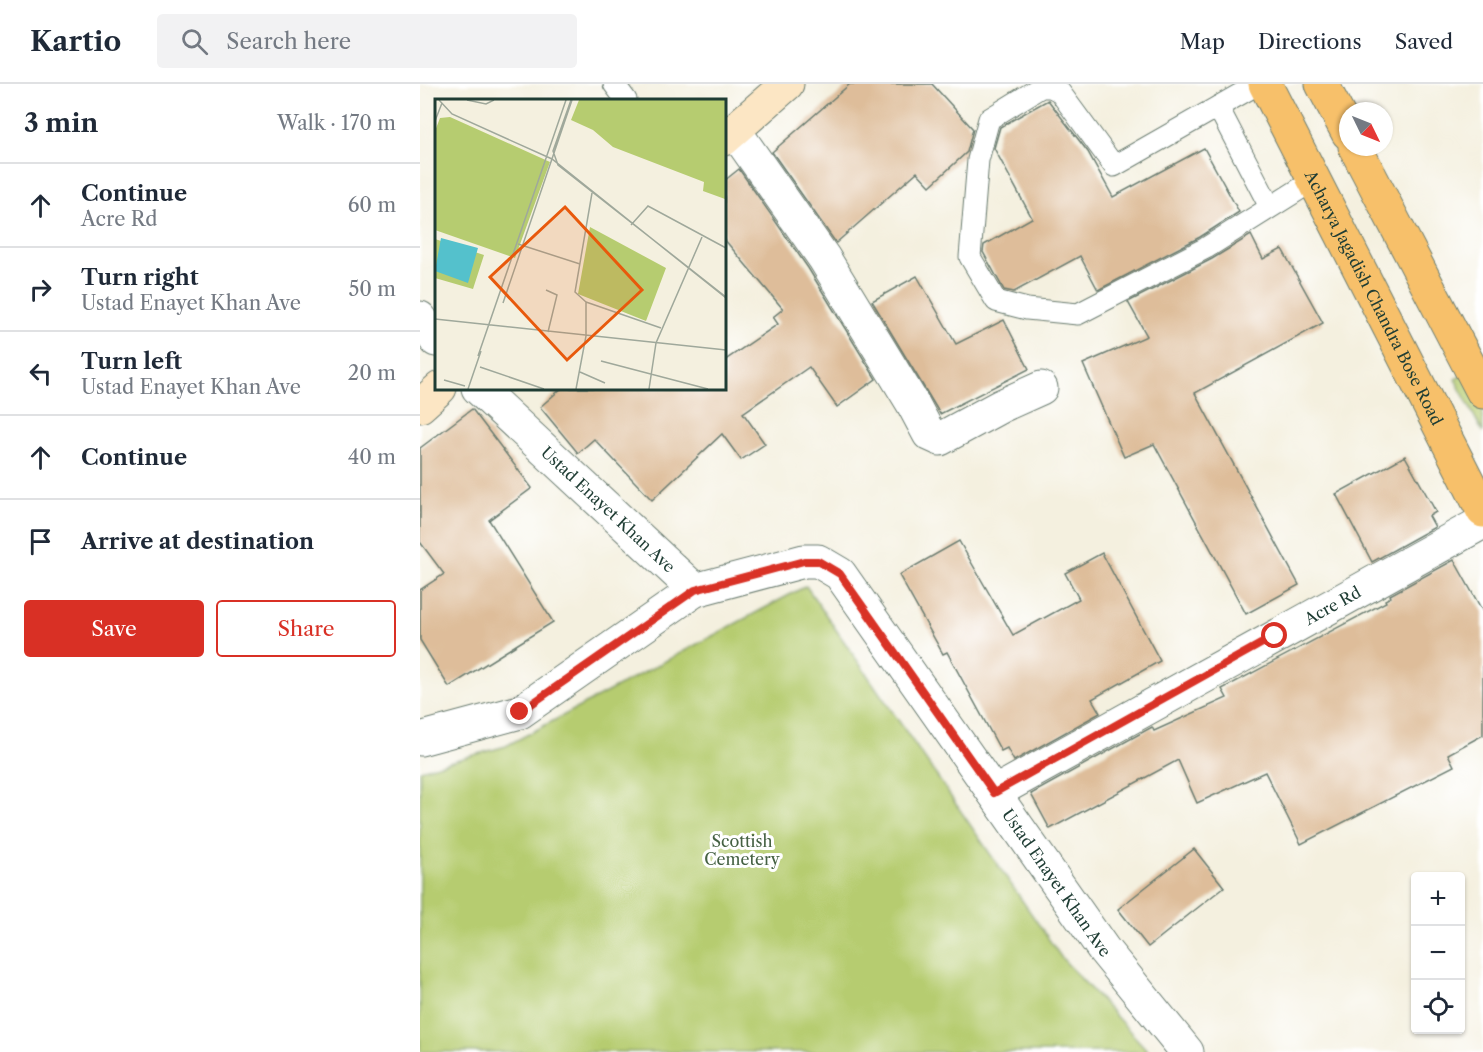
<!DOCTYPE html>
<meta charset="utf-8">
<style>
body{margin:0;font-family:"Libre Caslon Text",serif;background:#f2f2f3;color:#1f2937}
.controls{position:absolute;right:18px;bottom:18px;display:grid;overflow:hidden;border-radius:6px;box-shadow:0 2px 4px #0004}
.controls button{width:54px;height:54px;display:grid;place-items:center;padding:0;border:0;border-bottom:2px solid #e0e1e3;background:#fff;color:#1f2937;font:30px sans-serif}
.compass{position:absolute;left:919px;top:18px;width:54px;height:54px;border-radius:50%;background:#fff;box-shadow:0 2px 4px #0004;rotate:133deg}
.stop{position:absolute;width:18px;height:18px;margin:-14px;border:4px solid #d93025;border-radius:50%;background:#fff}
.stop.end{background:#d93025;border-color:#fff;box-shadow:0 2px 6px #0008}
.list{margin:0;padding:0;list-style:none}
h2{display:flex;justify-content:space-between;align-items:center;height:78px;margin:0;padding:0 24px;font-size:26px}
h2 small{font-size:20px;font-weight:400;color:#747a83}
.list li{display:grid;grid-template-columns:39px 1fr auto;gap:18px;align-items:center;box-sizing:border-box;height:84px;padding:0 24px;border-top:2px solid #e0e1e3}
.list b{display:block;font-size:22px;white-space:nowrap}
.list p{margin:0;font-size:20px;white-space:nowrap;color:#747a83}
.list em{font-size:20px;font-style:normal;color:#747a83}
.actions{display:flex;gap:12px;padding:18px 24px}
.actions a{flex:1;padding:14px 0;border:2px solid #d93025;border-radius:6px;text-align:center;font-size:21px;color:#d93025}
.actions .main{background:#d93025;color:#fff}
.icon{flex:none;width:33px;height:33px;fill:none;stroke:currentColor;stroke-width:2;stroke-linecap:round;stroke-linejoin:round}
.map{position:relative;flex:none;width:1063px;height:968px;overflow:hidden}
header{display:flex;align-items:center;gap:36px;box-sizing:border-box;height:84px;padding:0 30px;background:#fff;border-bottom:2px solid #e0e1e3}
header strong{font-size:28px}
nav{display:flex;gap:33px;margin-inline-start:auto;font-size:21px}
.search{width:420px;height:54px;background:#f2f2f3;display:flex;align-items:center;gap:15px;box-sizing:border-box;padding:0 21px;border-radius:6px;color:#747a83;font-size:22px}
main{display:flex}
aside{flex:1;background:#fff}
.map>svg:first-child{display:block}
.green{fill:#b6cc70;stroke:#6a8452;stroke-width:1.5}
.building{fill:#debd9a}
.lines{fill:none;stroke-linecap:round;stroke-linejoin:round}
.lane-casing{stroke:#6a7c70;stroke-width:23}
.street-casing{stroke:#6a7c70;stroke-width:35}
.secondary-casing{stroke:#6a7c70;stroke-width:35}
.primary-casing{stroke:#6a7c70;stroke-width:35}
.lane{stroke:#fff;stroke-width:21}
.street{stroke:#fff;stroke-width:33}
.secondary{stroke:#fce6c4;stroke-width:33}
.primary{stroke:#f7c06b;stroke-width:33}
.route{stroke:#d93025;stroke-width:8}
.labels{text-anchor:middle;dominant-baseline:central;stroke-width:6;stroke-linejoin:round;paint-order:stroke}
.street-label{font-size:16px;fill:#1f3d34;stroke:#fff}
.park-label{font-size:16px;fill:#456143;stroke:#fff}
.inset-road{fill:none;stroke:#9fa89b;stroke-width:1.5}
.view{fill:#e8590c;fill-opacity:0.15;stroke:#e8590c;stroke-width:3}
.inset-edge{fill:none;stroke:#1f3d34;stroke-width:3}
</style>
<header>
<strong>Kartio</strong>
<div class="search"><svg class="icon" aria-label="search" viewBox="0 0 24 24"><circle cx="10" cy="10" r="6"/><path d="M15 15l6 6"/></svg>Search here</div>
<nav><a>Map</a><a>Directions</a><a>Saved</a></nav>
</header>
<main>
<aside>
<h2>3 min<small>Walk · 170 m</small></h2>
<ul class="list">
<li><svg class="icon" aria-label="ahead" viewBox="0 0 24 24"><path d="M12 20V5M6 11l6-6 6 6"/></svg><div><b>Continue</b><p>Acre Rd</p></div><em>60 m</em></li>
<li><svg class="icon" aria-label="right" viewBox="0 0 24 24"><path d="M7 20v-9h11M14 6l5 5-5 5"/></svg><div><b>Turn right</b><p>Ustad Enayet Khan Ave</p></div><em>50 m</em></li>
<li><svg class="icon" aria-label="left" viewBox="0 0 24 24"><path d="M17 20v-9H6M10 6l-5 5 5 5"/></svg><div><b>Turn left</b><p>Ustad Enayet Khan Ave</p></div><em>20 m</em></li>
<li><svg class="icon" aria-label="ahead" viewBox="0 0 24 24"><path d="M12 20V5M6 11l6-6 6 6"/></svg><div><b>Continue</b></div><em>40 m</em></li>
<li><svg class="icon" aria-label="arrive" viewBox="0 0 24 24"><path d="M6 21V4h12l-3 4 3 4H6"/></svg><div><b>Arrive at destination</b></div></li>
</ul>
<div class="actions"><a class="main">Save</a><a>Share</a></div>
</aside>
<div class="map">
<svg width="1063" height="968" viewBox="0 0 1063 968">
<rect width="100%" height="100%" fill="#fff"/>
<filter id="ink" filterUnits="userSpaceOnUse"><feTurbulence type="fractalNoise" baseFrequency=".0167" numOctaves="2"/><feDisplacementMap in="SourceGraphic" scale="12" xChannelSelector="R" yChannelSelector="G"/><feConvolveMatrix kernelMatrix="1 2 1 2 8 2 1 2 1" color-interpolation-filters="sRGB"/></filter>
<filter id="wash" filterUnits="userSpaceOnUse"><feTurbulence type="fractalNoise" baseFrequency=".008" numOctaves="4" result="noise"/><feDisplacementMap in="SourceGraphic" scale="24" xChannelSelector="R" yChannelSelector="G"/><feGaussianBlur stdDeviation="1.35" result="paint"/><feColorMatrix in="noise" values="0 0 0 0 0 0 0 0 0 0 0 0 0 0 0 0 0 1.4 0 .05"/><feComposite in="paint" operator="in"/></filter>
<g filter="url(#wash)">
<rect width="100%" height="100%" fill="#f4f0df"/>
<g class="green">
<path d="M 1063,280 L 1063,349 L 1035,295 Z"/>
<path d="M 386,502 L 641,873 L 729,968 L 0,968 L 0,686 L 86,662 Z"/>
</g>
<g id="blocks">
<g class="building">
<path d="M 430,0 L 512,0 L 553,45 L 547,68 L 510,102 L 497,88 L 416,159 L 352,68 Z"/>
<path d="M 628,16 L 668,68 L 693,113 L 784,64 L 819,128 L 780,153 L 678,206 L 660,172 L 594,208 L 584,206 L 563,168 L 564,161 L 612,134 L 574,64 L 580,43 Z"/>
<path d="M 319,85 L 388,184 L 456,295 L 417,323 L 389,283 L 323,329 L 345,360 L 321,376 L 302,350 L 232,416 L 174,355 L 158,369 L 120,323 L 142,304 L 304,304 L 304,277 L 358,240 L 353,233 L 363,225 L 304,155 L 304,97 Z"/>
<path d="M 831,151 L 843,175 L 862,165 L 903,239 L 775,309 L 879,501 L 826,530 L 734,360 L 704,373 L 663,280 L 727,252 L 708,218 L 792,175 Z"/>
<path d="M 497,192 L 536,260 L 584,236 L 609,285 L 520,330 L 452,217 Z"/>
<path d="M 52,325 L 112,404 L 69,436 L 133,538 L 29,603 L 0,556 L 0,506 L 24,490 L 0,458 L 0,364 Z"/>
<path d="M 985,372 L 1016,428 L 1009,432 L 1015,443 L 952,478 L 916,410 Z"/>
<path d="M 539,457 L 593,551 L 659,515 L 645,489 L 682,469 L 740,577 L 672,615 L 680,629 L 594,677 L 587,664 L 581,667 L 527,568 L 523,570 L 479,491 Z"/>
<path d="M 1034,476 L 1063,528 L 1063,651 L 1028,670 L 1034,682 L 881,760 L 845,688 L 777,719 L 758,676 L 630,745 L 611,710 L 732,643 L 734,647 L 807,614 L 802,605 L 966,518 L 965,516 L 971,513 L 970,511 Z"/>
<path d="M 774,765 L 804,803 L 728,863 L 698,825 Z"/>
</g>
</g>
</g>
<g filter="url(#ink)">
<use href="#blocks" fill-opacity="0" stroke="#6a7c70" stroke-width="1.5"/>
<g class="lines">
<defs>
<g id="lane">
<path d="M 194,0 L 206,16"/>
<path d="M 838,0 L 694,82 L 639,7 L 631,3 L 621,3 L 569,35 L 558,76 L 550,173 L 576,217 L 607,225 L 658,230 L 786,164 L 894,96"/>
<path d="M 798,23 L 850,123"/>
</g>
<g id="street">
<path d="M 314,46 L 404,174 L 493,320 L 509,350 L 520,355 L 581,322 L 621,304"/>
<path d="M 0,234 L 16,256"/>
<path id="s1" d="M 58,304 L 275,506 L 384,477 L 398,477 L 420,490 L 684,866 L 767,968"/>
<path d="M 0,655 L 100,628 L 275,506"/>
<path id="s2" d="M 574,709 L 1063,438"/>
</g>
<g id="secondary">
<path d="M 304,55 L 367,0"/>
<path d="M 0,322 L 20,304"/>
</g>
<g id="primary">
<path id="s3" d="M 845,0 L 1063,427"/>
<path d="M 902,0 L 928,49"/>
<path d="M 935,63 L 1063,308"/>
</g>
</defs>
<use href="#lane" class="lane-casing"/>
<use href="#street" class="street-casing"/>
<use href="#secondary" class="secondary-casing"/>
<use href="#primary" class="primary-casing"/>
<use href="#lane" class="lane"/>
<use href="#street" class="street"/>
<use href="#secondary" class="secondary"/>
<use href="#primary" class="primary"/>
</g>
</g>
<g class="lines" filter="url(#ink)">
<path class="route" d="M 100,628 L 275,506 L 384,477 L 398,477 L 420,490 L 574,709 L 855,552"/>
</g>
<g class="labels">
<g class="street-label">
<text stroke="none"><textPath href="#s3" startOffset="240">Acharya Jagadish Chandra Bose Road</textPath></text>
<text stroke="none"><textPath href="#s1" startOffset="178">Ustad Enayet Khan Ave</textPath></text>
<text stroke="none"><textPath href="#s2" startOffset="387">Acre Rd</textPath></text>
<text stroke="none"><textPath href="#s1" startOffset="826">Ustad Enayet Khan Ave</textPath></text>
</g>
<g class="park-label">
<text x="322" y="757">Scottish<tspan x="322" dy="18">Cemetery</tspan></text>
</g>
</g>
<g transform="translate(15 15)">
<rect width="291" height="291" fill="#f4f0df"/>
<path d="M 144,1 L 291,1 L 290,100 L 268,92 L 269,83 L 178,48 L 158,31 L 136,21 ZM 15,18 L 115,63 L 80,159 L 0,131 L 0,32 L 5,19 ZM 155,128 L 231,169 L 211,222 L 143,195 ZM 0,140 L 49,156 L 38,190 L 0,179 Z" fill="#b6cc70"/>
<path d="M 6,139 L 43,149 L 33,184 L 0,172 Z" fill="#54c1cc"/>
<path class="inset-road" d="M 4,1 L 17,15 L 117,60 L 291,199M 32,1 L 51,5 L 59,1M 136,1 L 118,52 L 123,66 L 291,198M 0,22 L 7,4M 196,126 L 213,107 L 291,149M 83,145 L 145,165M 111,191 L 122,196 L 113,233M 151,203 L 226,229M 68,204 L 137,1M 0,220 L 291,251M 43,257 L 131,1M 166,262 L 273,290M 45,268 L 109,290M 145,273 L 170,284M 9,281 L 30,287M 33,290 L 46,252M 141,290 L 151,237 L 151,203 L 140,193 L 157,94M 214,290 L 221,244 L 267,138"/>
<path class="view" d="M 130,108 L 207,191 L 132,261 L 55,178 Z"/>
<rect width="291" height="291" class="inset-edge"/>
</g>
</svg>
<div class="controls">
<button>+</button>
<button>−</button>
<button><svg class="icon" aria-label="locate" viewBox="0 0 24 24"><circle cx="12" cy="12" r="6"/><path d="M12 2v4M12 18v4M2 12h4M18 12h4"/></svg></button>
</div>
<svg class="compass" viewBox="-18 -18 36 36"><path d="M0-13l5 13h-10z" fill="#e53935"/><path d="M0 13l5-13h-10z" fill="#747a83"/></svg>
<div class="stop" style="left:855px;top:552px"></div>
<div class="stop end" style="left:100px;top:628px"></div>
</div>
</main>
